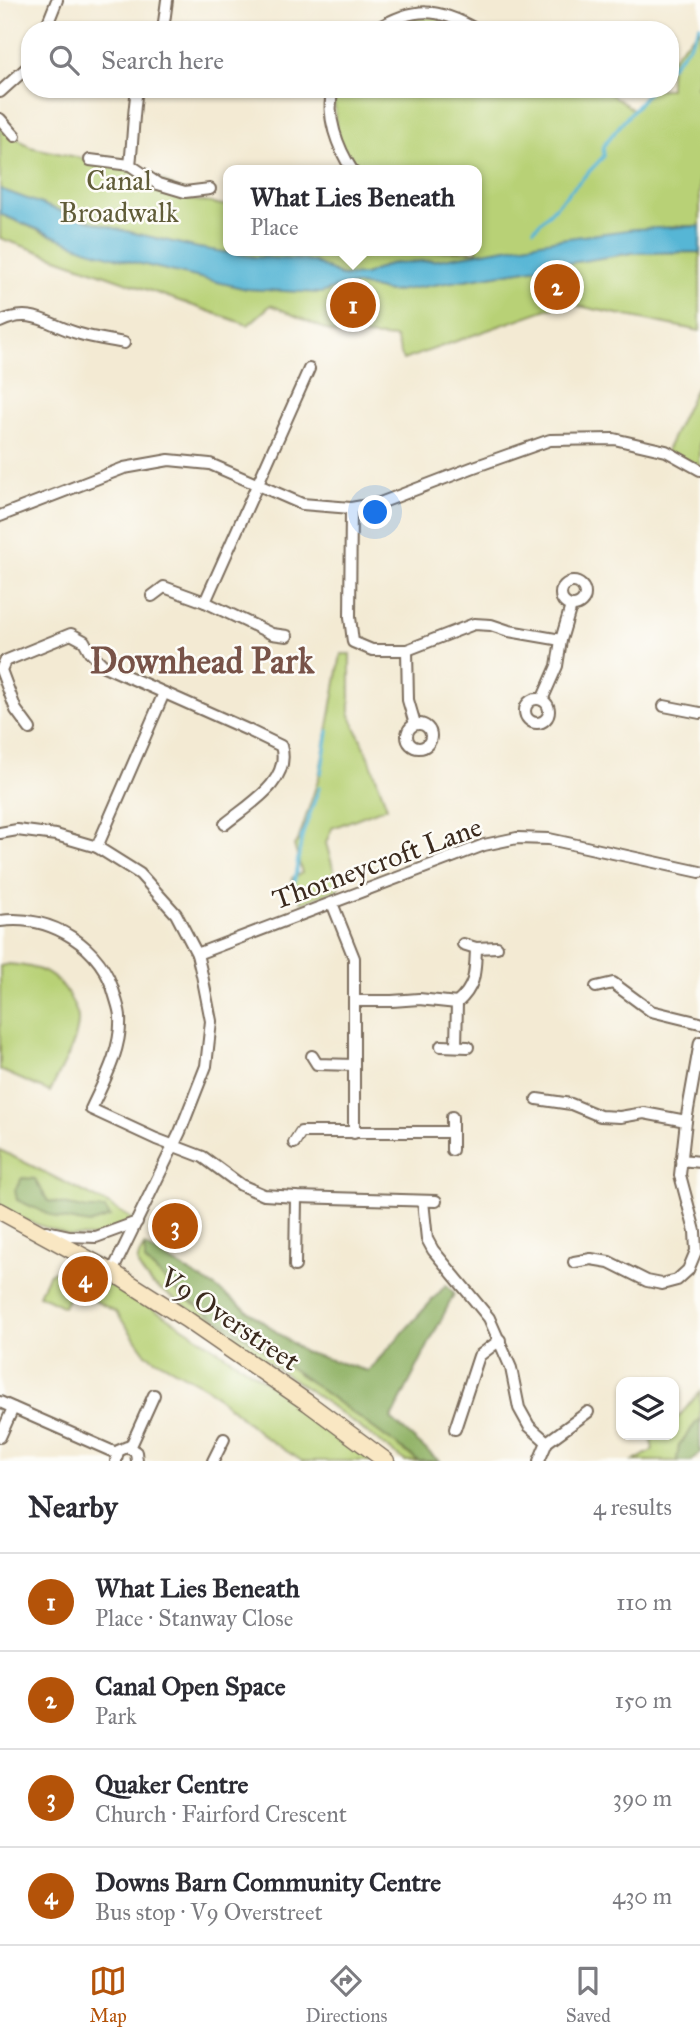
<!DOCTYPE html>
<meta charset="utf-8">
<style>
body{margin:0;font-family:"IM FELL Great Primer",serif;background:#f2f2f3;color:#2b2b33}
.controls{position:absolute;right:21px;bottom:21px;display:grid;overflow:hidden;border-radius:14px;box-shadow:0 2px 5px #0004}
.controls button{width:63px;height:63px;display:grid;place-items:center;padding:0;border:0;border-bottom:2px solid #e1e1e2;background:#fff;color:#2b2b33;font:35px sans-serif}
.you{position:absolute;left:376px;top:513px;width:24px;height:24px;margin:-18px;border:5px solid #fff;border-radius:50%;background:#1a73e8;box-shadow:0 0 0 10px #1a73e833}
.badge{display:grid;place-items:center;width:46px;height:46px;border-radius:50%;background:#b45309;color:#fff;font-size:23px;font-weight:700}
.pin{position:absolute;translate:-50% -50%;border:4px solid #fff;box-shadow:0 2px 7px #0006}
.popup{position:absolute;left:223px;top:165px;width:259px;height:91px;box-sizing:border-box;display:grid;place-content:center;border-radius:14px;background:#fff;filter:drop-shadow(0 2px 5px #0005);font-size:23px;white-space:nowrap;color:#7c7c81}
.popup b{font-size:26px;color:#2b2b33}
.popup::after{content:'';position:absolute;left:50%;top:100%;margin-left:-14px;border:14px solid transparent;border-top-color:#fff}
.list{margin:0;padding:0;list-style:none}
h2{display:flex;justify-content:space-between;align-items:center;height:91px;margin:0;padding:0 28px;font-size:30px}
h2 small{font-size:23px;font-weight:400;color:#7c7c81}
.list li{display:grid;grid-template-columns:46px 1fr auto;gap:21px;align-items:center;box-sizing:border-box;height:98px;padding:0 28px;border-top:2px solid #e1e1e2}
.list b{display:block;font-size:26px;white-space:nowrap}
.list p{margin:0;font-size:23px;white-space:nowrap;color:#7c7c81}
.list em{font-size:23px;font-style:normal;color:#7c7c81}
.icon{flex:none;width:38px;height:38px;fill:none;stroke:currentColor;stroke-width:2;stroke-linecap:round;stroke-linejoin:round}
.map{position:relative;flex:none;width:700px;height:1461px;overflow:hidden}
.search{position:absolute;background:#fff;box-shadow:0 2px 5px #0004;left:21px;right:21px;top:21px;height:77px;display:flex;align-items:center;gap:18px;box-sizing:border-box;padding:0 24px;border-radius:28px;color:#7c7c81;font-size:26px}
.sheet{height:483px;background:#fff}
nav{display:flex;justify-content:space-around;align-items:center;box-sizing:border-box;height:98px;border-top:2px solid #e1e1e2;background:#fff;font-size:19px;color:#7c7c81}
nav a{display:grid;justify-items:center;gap:4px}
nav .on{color:#b45309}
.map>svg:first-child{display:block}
.green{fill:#b8d176;stroke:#7a7e4a;stroke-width:2}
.forest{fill:#92b367;stroke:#666e42;stroke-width:2}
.water{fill:#56b6d5;stroke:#48707a;stroke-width:2}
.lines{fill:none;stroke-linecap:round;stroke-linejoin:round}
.stream{stroke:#56b6d5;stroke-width:3.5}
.street-casing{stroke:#7b6d5d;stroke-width:14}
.secondary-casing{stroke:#7b6d5d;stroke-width:19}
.street{stroke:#fff;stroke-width:10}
.secondary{stroke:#f9e7c3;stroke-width:16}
.labels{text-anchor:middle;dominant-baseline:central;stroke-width:5;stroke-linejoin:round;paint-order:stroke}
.park-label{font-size:28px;fill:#605c38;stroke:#fdfcf7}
.street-label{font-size:28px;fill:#3b2a1e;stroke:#fdfcf7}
.district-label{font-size:35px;font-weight:bold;fill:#785348;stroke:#fdfcf7}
</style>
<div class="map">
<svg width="700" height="1461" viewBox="0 0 700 1461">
<rect width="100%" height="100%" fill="#fdfcf7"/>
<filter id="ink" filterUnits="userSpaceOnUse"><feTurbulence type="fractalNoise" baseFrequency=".0143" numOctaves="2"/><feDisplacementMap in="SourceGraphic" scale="14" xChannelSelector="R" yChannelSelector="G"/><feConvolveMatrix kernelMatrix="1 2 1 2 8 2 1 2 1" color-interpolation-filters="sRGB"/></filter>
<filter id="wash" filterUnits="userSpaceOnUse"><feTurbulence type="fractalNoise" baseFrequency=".00686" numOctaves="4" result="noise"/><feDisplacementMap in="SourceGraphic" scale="28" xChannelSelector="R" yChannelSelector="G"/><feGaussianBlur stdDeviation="1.57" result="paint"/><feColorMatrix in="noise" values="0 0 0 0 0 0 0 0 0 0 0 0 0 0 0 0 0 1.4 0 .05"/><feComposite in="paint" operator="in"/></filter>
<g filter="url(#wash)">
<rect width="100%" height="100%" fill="#f3ead3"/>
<g class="green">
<path d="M 426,11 L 477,30 L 375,30 Z"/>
<path d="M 700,29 L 700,82 L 697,86 L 700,92 L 700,226 L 680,226 L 437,260 L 389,264 L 365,275 L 341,276 L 315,262 L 303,260 L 255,257 L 198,248 L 117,229 L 74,216 L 0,189 L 0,119 L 15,136 L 30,147 L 90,160 L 130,165 L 185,192 L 187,199 L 229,206 L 229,251 L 477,251 L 477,170 L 352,170 L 338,146 L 333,89 L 603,89 L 634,110 L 650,89 L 670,89 L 670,61 L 681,47 Z"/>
<path d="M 0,214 L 42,232 L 120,259 L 247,289 L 321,293 L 342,286 L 359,285 L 390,292 L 632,253 L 700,252 L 700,331 L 564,303 L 403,360 L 396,338 L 336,334 L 271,305 L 248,325 L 0,238 Z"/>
<path d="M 700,379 L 700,470 L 666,451 Z"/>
<path d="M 341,654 L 350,654 L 350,715 L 370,760 L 387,807 L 332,828 L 326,843 L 339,889 L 302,903 L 292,878 L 302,873 L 294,845 L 298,841 L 319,777 Z"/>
<path d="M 9,964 C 38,966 58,973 71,1000 C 74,1006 79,1014 78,1021 C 78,1042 59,1072 50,1092 L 0,1070 L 0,966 Z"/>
<path d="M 0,1150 L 108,1204 L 137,1222 L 96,1237 L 69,1236 L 0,1211 Z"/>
<path d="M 145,1246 L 145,1261 L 182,1296 L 284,1363 L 419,1461 L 405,1461 L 312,1392 L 151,1283 C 139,1269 131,1263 145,1246 Z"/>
<path d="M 58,1269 L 74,1281 L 94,1289 L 98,1281 L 108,1281 L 183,1327 L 306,1408 L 374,1461 L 302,1461 L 263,1436 L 209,1389 L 146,1354 L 116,1312 L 73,1289 L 64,1307 L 39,1295 L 48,1275 Z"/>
<path d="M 700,1392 L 700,1418 L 679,1445 L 677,1461 L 634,1461 L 653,1450 L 651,1438 L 657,1435 L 674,1435 L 674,1422 Z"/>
</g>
<g class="forest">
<path d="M 22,1178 L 35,1179 L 48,1201 L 88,1209 L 105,1209 L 110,1217 L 89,1224 L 57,1218 L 17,1200 L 15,1190 Z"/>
<path d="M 145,1246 L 215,1287 L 304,1352 L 368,1371 L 446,1285 L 454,1294 L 391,1419 L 439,1461 L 419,1461 L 284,1363 L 182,1296 L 145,1261 Z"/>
<path d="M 700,1418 L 700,1453 L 691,1461 L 677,1461 L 679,1445 Z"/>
</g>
<path class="water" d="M 0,189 L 74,216 L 117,229 L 198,248 L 255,257 L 303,260 L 315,262 L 341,276 L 365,275 L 389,264 L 437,260 L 553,240 L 635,229 L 700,226 L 700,252 L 632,253 L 390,292 L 359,285 L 342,286 L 321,293 L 247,289 L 120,259 L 86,249 L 0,214 Z"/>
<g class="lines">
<g class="stream">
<path d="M 670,67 L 688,47 L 700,26"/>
<path d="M 534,229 L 604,156 L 603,147 L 607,141 L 651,89"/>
<path d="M 321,773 L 328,731"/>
<path d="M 294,883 L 302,836 L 319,788"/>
</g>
</g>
</g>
<g filter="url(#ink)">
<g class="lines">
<defs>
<g id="street">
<path d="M 45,30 L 57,0"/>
<path d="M 163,30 L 167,0"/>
<path d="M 375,30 C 414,6 438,7 477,30"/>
<path d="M 333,89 C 325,116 338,148 352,170"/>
<path d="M 0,92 L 30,65"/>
<path d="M 0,119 L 15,136"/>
<path d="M 90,160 L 130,165 L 158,184 L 185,192 L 210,189"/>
<path d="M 130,165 C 133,140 133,115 137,89"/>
<path d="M 0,322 C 33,306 49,326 80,334 C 94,338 109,340 124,343"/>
<path d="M 351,508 L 350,617 L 353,642 L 372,650 L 407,650 L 474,624 L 491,625 L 509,631 L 561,640"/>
<path d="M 0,516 L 124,468 L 169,460 L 210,464 L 302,504 L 351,508 L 380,503 L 474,467 L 550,440 L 614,439 L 666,451 L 700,470"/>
<circle cx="573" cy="594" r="12"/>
<path d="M 152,596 L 164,587 L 205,602 L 272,634 L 287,636"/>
<path d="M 205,602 L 309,369"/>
<path d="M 407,650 L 408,700 L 415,724"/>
<circle cx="537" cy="711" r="12"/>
<path d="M 542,700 L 557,666 L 561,640 L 571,606"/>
<path d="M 664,706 L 700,713"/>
<circle cx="419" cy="736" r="12"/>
<path d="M 30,729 L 16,710 L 1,670 L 5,661 L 71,634 L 84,641 L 90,652 L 104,666 L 248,730 L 281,746 C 292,781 248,805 225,824"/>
<path d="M 0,833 L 17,830 L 56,835 L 97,847 L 140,874 L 176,914 L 197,954 L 202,975 L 211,1021 L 206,1066 L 180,1132 L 112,1272"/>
<path d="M 97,847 L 164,693"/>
<path d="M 332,903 L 354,958 L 354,1133"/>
<path d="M 0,921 C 51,914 102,946 115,996 C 117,1003 120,1011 120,1017 C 122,1049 104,1081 91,1109 L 156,1139 L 203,1157 L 241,1185 L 264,1195 L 296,1197 L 436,1201"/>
<path d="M 476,948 L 497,947"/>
<path d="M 197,954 L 484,845 L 517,838 L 549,839 L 700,872"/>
<path d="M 596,987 L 613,983 L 651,1011 L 700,1023"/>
<path d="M 354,1001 L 392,1001 L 419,999 L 457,1003"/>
<path d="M 441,1046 L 468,1047"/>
<path d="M 456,1046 L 457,1003 C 476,986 475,973 476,948 L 463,944"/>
<path d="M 312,1056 L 317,1064 L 354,1065"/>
<path d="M 537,1099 L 571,1104 L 600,1116 L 620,1117 L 644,1113 L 686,1121"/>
<path d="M 452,1117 L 452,1150"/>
<path d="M 294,1143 L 301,1132 L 452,1132"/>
<path d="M 681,1160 L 700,1162"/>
<path d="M 423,1201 L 427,1239 L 433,1250 L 489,1318 L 511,1368 L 519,1408 L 529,1426 L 547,1442"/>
<path d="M 46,1231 L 69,1236 L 96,1237 L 137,1222"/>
<path d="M 574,1262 L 591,1259 L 609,1262 L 647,1281 L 662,1284 L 677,1280 L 688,1270 L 696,1251 L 695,1231 L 680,1175 L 686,1121 L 700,1042"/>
<path d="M 295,1266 L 296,1197"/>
<path d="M 0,1402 L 116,1453"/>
<path d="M 455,1429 L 479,1356 L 500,1340"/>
<path d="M 0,1437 L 13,1408"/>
<path d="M 130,1448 L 154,1395"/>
<path d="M 116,1461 L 118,1451 L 127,1447 L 136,1452 L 137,1461"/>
<path d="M 213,1461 L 224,1439"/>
<path d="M 539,1461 L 547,1442 L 588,1412"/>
</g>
<path id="secondary" d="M 0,1211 L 112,1272 L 186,1319 L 308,1403 L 386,1461"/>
</defs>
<use href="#street" class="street-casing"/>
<use href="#secondary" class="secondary-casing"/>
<use href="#street" class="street"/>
<use href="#secondary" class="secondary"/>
</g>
</g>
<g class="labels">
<g class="park-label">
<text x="119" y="180">Canal<tspan x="119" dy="32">Broadwalk</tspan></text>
</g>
<g class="street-label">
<text transform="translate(377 863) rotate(-20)">Thorneycroft Lane</text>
<text transform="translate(230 1319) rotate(34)">V9 Overstreet</text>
</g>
<g class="district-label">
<text x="202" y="661">Downhead Park</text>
</g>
</g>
</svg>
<div class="controls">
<button><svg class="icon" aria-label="layers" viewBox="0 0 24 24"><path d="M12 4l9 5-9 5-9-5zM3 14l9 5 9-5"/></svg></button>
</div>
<div class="you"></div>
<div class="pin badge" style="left:353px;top:305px">1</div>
<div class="popup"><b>What Lies Beneath</b>Place</div>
<div class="pin badge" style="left:557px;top:287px">2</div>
<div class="pin badge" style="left:175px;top:1226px">3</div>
<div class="pin badge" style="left:85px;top:1279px">4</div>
<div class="search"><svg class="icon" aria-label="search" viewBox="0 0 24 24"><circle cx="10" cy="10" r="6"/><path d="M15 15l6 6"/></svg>Search here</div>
</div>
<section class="sheet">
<h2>Nearby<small>4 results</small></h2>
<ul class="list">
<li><span class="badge">1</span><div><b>What Lies Beneath</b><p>Place · Stanway Close</p></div><em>110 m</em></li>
<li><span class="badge">2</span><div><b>Canal Open Space</b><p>Park</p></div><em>150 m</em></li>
<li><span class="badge">3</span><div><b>Quaker Centre</b><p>Church · Fairford Crescent</p></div><em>390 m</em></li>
<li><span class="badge">4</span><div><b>Downs Barn Community Centre</b><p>Bus stop · V9 Overstreet</p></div><em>430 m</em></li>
</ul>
</section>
<nav>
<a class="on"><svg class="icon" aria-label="map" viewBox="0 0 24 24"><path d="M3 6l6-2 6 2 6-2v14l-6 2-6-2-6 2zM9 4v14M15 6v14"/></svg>Map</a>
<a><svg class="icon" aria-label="directions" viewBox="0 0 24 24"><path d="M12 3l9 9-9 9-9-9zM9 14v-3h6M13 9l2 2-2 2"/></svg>Directions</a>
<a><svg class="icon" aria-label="saved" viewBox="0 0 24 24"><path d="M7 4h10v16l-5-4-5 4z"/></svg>Saved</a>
</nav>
